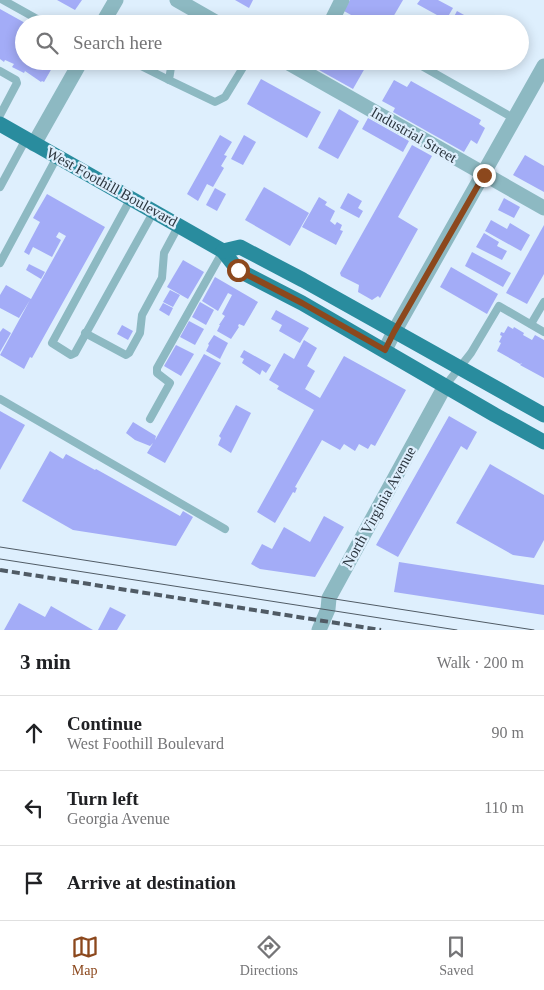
<!DOCTYPE html>
<meta charset="utf-8">
<style>
body{margin:0;font-family:Georgia,serif;background:#f2f2f2;color:#202124}
.stop{position:absolute;width:15px;height:15px;margin:-11px;border:4px solid #8c481d;border-radius:50%;background:#fff}
.stop.end{background:#8c481d;border-color:#fff;box-shadow:0 1px 5px #0008}
.list{margin:0;padding:0;list-style:none}
h2{display:flex;justify-content:space-between;align-items:center;height:65px;margin:0;padding:0 20px;font-size:21px}
h2 small{font-size:16px;font-weight:400;color:#757577}
.list li{display:grid;grid-template-columns:32px 1fr auto;gap:15px;align-items:center;box-sizing:border-box;height:75px;padding:0 20px;border-top:1px solid #e0e0e0}
.list b{display:block;font-size:19px;white-space:nowrap}
.list p{margin:0;font-size:16px;white-space:nowrap;color:#757577}
.list em{font-size:16px;font-style:normal;color:#757577}
.icon{flex:none;width:28px;height:28px;fill:none;stroke:currentColor;stroke-width:2;stroke-linecap:round;stroke-linejoin:round}
.map{position:relative;flex:none;width:544px;height:630px;overflow:hidden}
.search{position:absolute;background:#fff;box-shadow:0 2px 12px #0003;left:15px;right:15px;top:15px;height:55px;display:flex;align-items:center;gap:12px;box-sizing:border-box;padding:0 18px;border-radius:28px;color:#757577;font-size:19px}
.sheet{height:290px;background:#fff}
nav{display:flex;justify-content:space-around;align-items:center;box-sizing:border-box;height:70px;border-top:1px solid #e0e0e0;background:#fff;font-size:14px;color:#757577}
nav a{display:grid;justify-items:center;gap:2px}
nav .on{color:#8c481d}
.map>svg:first-child{display:block}
.building{fill:#a3acf7}
.lines{fill:none;stroke-linecap:round;stroke-linejoin:round}
.service{stroke:#8db9c2;stroke-width:8}
.minor{stroke:#8db9c2;stroke-width:15}
.tertiary{stroke:#8db9c2;stroke-width:15}
.primary{stroke:#298c9e;stroke-width:15}
.tram{stroke:#505b65;stroke-width:1}
.rail{stroke:#505b65;stroke-width:4;stroke-dasharray:8 4;stroke-linecap:butt}
.route{stroke:#8c481d;stroke-width:6}
.labels{text-anchor:middle;dominant-baseline:central;stroke-width:4.5;stroke-linejoin:round;paint-order:stroke}
.street-label{font-size:15px;fill:#2d3740;stroke:#deeffd}
</style>
<div class="map">
<svg width="544" height="630" viewBox="0 0 544 630">
<rect width="100%" height="100%" fill="#deeffd"/>
<g class="building">
<path d="M 57,0 L 82,0 L 75,10 Z"/>
<path d="M 235,0 L 253,0 L 249,8 Z"/>
<path d="M 350,0 L 403,0 L 389,24 L 367,24 L 344,11 Z"/>
<path d="M 420,0 L 438,0 L 453,8 L 446,20 L 417,4 Z"/>
<path d="M 0,9 L 27,24 L 24,24 L 24,61 L 56,61 L 44,82 L 42,81 L 41,82 L 25,71 L 24,73 L 12,67 L 14,64 L 5,60 L 4,62 L 0,59 Z"/>
<path d="M 457,11 L 480,24 L 450,24 Z"/>
<path d="M 341,16 L 355,24 L 337,24 Z"/>
<path d="M 317,61 L 369,61 L 353,89 L 319,70 Z"/>
<path d="M 490,61 L 508,61 L 504,69 Z"/>
<path d="M 261,79 L 321,112 L 307,138 L 247,104 Z"/>
<path d="M 394,80 L 407,87 L 411,81 L 481,120 L 479,124 L 485,128 L 477,144 L 471,140 L 464,152 L 393,112 L 395,108 L 382,101 Z"/>
<path d="M 339,109 L 359,121 L 338,159 L 318,148 Z"/>
<path d="M 368,118 L 409,141 L 403,152 L 362,129 Z"/>
<path d="M 220,135 L 232,142 L 224,155 L 227,156 L 221,166 L 224,168 L 213,187 L 207,184 L 198,201 L 187,194 Z"/>
<path d="M 244,135 L 256,142 L 243,165 L 231,159 Z"/>
<path d="M 412,145 L 432,156 L 398,217 L 418,229 L 380,298 L 378,296 L 372,300 L 358,292 L 359,285 L 341,276 L 340,273 Z"/>
<path d="M 525,155 L 544,166 L 544,192 L 513,175 Z"/>
<path d="M 264,187 L 309,213 L 290,246 L 245,220 Z"/>
<path d="M 215,188 L 226,194 L 217,211 L 206,205 Z"/>
<path d="M 348,193 L 362,201 L 358,208 L 363,211 L 359,218 L 340,208 Z"/>
<path d="M 47,194 L 105,227 L 32,358 L 30,357 L 24,369 L 0,355 L 30,300 L 19,318 L 0,308 L 0,295 L 6,285 L 31,299 L 66,236 L 59,232 L 56,237 L 61,240 L 52,257 L 33,247 L 29,255 L 24,252 L 40,222 L 33,218 Z"/>
<path d="M 319,197 L 327,202 L 325,205 L 335,211 L 330,221 L 335,225 L 337,222 L 342,225 L 340,230 L 343,231 L 336,245 L 302,227 Z"/>
<path d="M 504,198 L 520,207 L 514,218 L 498,210 Z"/>
<path d="M 491,220 L 507,229 L 510,223 L 530,235 L 521,251 L 485,231 Z"/>
<path d="M 544,225 L 544,274 L 527,304 L 506,293 Z"/>
<path d="M 484,233 L 499,242 L 497,246 L 507,251 L 502,260 L 476,247 Z"/>
<path d="M 472,252 L 511,273 L 503,287 L 465,266 Z"/>
<path d="M 183,260 L 204,272 L 188,299 L 167,287 Z"/>
<path d="M 29,264 L 45,272 L 41,279 L 26,270 Z"/>
<path d="M 451,267 L 498,294 L 487,314 L 440,287 Z"/>
<path d="M 215,277 L 258,302 L 244,326 L 239,324 L 238,326 L 239,327 L 231,339 L 217,331 L 220,325 L 219,325 L 225,316 L 222,314 L 232,295 L 228,293 L 218,311 L 202,301 Z"/>
<path d="M 170,290 L 180,295 L 173,307 L 163,302 Z"/>
<path d="M 200,302 L 214,310 L 206,325 L 192,317 Z"/>
<path d="M 163,303 L 173,308 L 169,316 L 159,310 Z"/>
<path d="M 276,310 L 309,328 L 300,343 L 279,331 L 282,325 L 271,319 Z"/>
<path d="M 189,321 L 204,329 L 195,345 L 180,337 Z"/>
<path d="M 122,325 L 133,331 L 128,340 L 117,334 Z"/>
<path d="M 508,326 L 513,329 L 514,327 L 524,333 L 523,335 L 532,340 L 535,335 L 544,340 L 544,378 L 520,365 L 522,363 L 520,364 L 497,351 L 501,343 L 499,342 L 502,336 L 500,335 L 501,332 L 504,333 Z"/>
<path d="M 3,328 L 11,333 L 0,352 L 0,332 Z"/>
<path d="M 214,335 L 228,343 L 220,359 L 206,351 L 209,345 L 208,344 Z"/>
<path d="M 304,340 L 317,348 L 307,366 L 315,371 L 305,389 L 320,398 L 344,356 L 406,390 L 375,446 L 371,444 L 368,449 L 359,444 L 355,451 L 344,444 L 340,450 L 322,440 L 295,487 L 297,488 L 295,493 L 293,492 L 275,523 L 257,512 L 314,410 L 277,389 L 279,386 L 269,380 L 284,353 L 294,359 Z"/>
<path d="M 176,345 L 194,354 L 181,376 L 164,366 Z"/>
<path d="M 244,350 L 271,365 L 266,373 L 262,370 L 260,375 L 242,363 L 244,359 L 240,357 Z"/>
<path d="M 204,354 L 221,363 L 165,463 L 147,453 L 153,443 L 150,446 L 135,440 L 126,433 L 133,422 L 156,436 L 155,440 Z"/>
<path d="M 236,405 L 251,413 L 231,453 L 218,445 L 221,438 L 219,436 Z"/>
<path d="M 0,411 L 25,425 L 0,470 Z"/>
<path d="M 449,416 L 477,432 L 467,450 L 461,446 L 398,557 L 376,545 Z"/>
<path d="M 50,451 L 63,459 L 66,454 L 95,470 L 96,469 L 180,516 L 183,511 L 193,517 L 176,546 L 73,530 L 22,501 Z"/>
<path d="M 490,464 L 544,495 L 544,540 L 534,558 L 513,555 L 456,523 Z"/>
<path d="M 324,516 L 344,527 L 315,577 L 260,569 L 251,564 L 262,544 L 272,549 L 284,527 L 310,542 Z"/>
<path d="M 399,562 L 544,585 L 544,615 L 394,592 Z"/>
<path d="M 19,603 L 45,617 L 51,606 L 93,630 L 4,630 Z"/>
<path d="M 110,607 L 126,615 L 117,630 L 98,630 Z"/>
</g>
<g class="lines">
<g class="service">
<path d="M 3,0 L 46,24"/>
<path d="M 131,61 L 169,80"/>
<path d="M 172,61 L 169,80 L 215,102 L 225,97 L 247,61"/>
<path d="M 420,65 L 515,119"/>
<path d="M 0,71 L 16,80 L 17,83 L 0,115"/>
<path d="M 0,187 L 26,139"/>
<path d="M 131,198 L 52,343 L 71,355 L 75,353 L 154,211"/>
<path d="M 0,263 L 57,157"/>
<path d="M 531,324 L 544,302"/>
<path d="M 85,333 L 126,355 L 129,353 L 140,333 L 142,315 L 162,278 L 164,253 L 179,225"/>
<path d="M 445,386 L 471,353 L 499,306 L 544,332"/>
<path d="M 0,399 L 225,529"/>
<path d="M 150,419 L 170,383 L 157,373 L 157,368 L 223,251"/>
</g>
<g class="minor">
<path d="M 177,0 L 219,24"/>
<path d="M 102,24 L 116,0"/>
<path d="M 330,24 L 342,0"/>
<path d="M 285,61 L 544,208"/>
<path d="M 34,144 L 81,61"/>
<path d="M 385,350 L 394,332 L 544,66"/>
</g>
<path class="tertiary" d="M 319,630 L 328,609 L 329,598 L 445,386"/>
<g class="primary">
<path d="M 0,124 L 223,251 L 238,270 L 302,303 L 495,415 L 544,442"/>
<path d="M 223,251 L 240,247 L 303,280 L 544,415"/>
</g>
<g class="tram">
<path d="M 0,547 L 534,630"/>
<path d="M 0,559 L 457,630"/>
</g>
<path class="rail" d="M 0,570 L 381,630"/>
</g>
<g class="lines">
<path class="route" d="M 238,270 L 302,303 L 385,350 L 394,332 L 484,175"/>
</g>
<g class="labels">
<g class="street-label">
<text transform="translate(414 135) rotate(30)">Industrial Street</text>
<text transform="translate(112 187) rotate(29)">West Foothill Boulevard</text>
<text transform="translate(379 507) rotate(-61)">North Virginia Avenue</text>
</g>
</g>
</svg>
<div class="stop" style="left:238px;top:270px"></div>
<div class="stop end" style="left:484px;top:175px"></div>
<div class="search"><svg class="icon" aria-label="search" viewBox="0 0 24 24"><circle cx="10" cy="10" r="6"/><path d="M15 15l6 6"/></svg>Search here</div>
</div>
<section class="sheet">
<h2>3 min<small>Walk · 200 m</small></h2>
<ul class="list">
<li><svg class="icon" aria-label="ahead" viewBox="0 0 24 24"><path d="M12 20V5M6 11l6-6 6 6"/></svg><div><b>Continue</b><p>West Foothill Boulevard</p></div><em>90 m</em></li>
<li><svg class="icon" aria-label="left" viewBox="0 0 24 24"><path d="M17 20v-9H6M10 6l-5 5 5 5"/></svg><div><b>Turn left</b><p>Georgia Avenue</p></div><em>110 m</em></li>
<li><svg class="icon" aria-label="arrive" viewBox="0 0 24 24"><path d="M6 21V4h12l-3 4 3 4H6"/></svg><div><b>Arrive at destination</b></div></li>
</ul>
</section>
<nav>
<a class="on"><svg class="icon" aria-label="map" viewBox="0 0 24 24"><path d="M3 6l6-2 6 2 6-2v14l-6 2-6-2-6 2zM9 4v14M15 6v14"/></svg>Map</a>
<a><svg class="icon" aria-label="directions" viewBox="0 0 24 24"><path d="M12 3l9 9-9 9-9-9zM9 14v-3h6M13 9l2 2-2 2"/></svg>Directions</a>
<a><svg class="icon" aria-label="saved" viewBox="0 0 24 24"><path d="M7 4h10v16l-5-4-5 4z"/></svg>Saved</a>
</nav>
